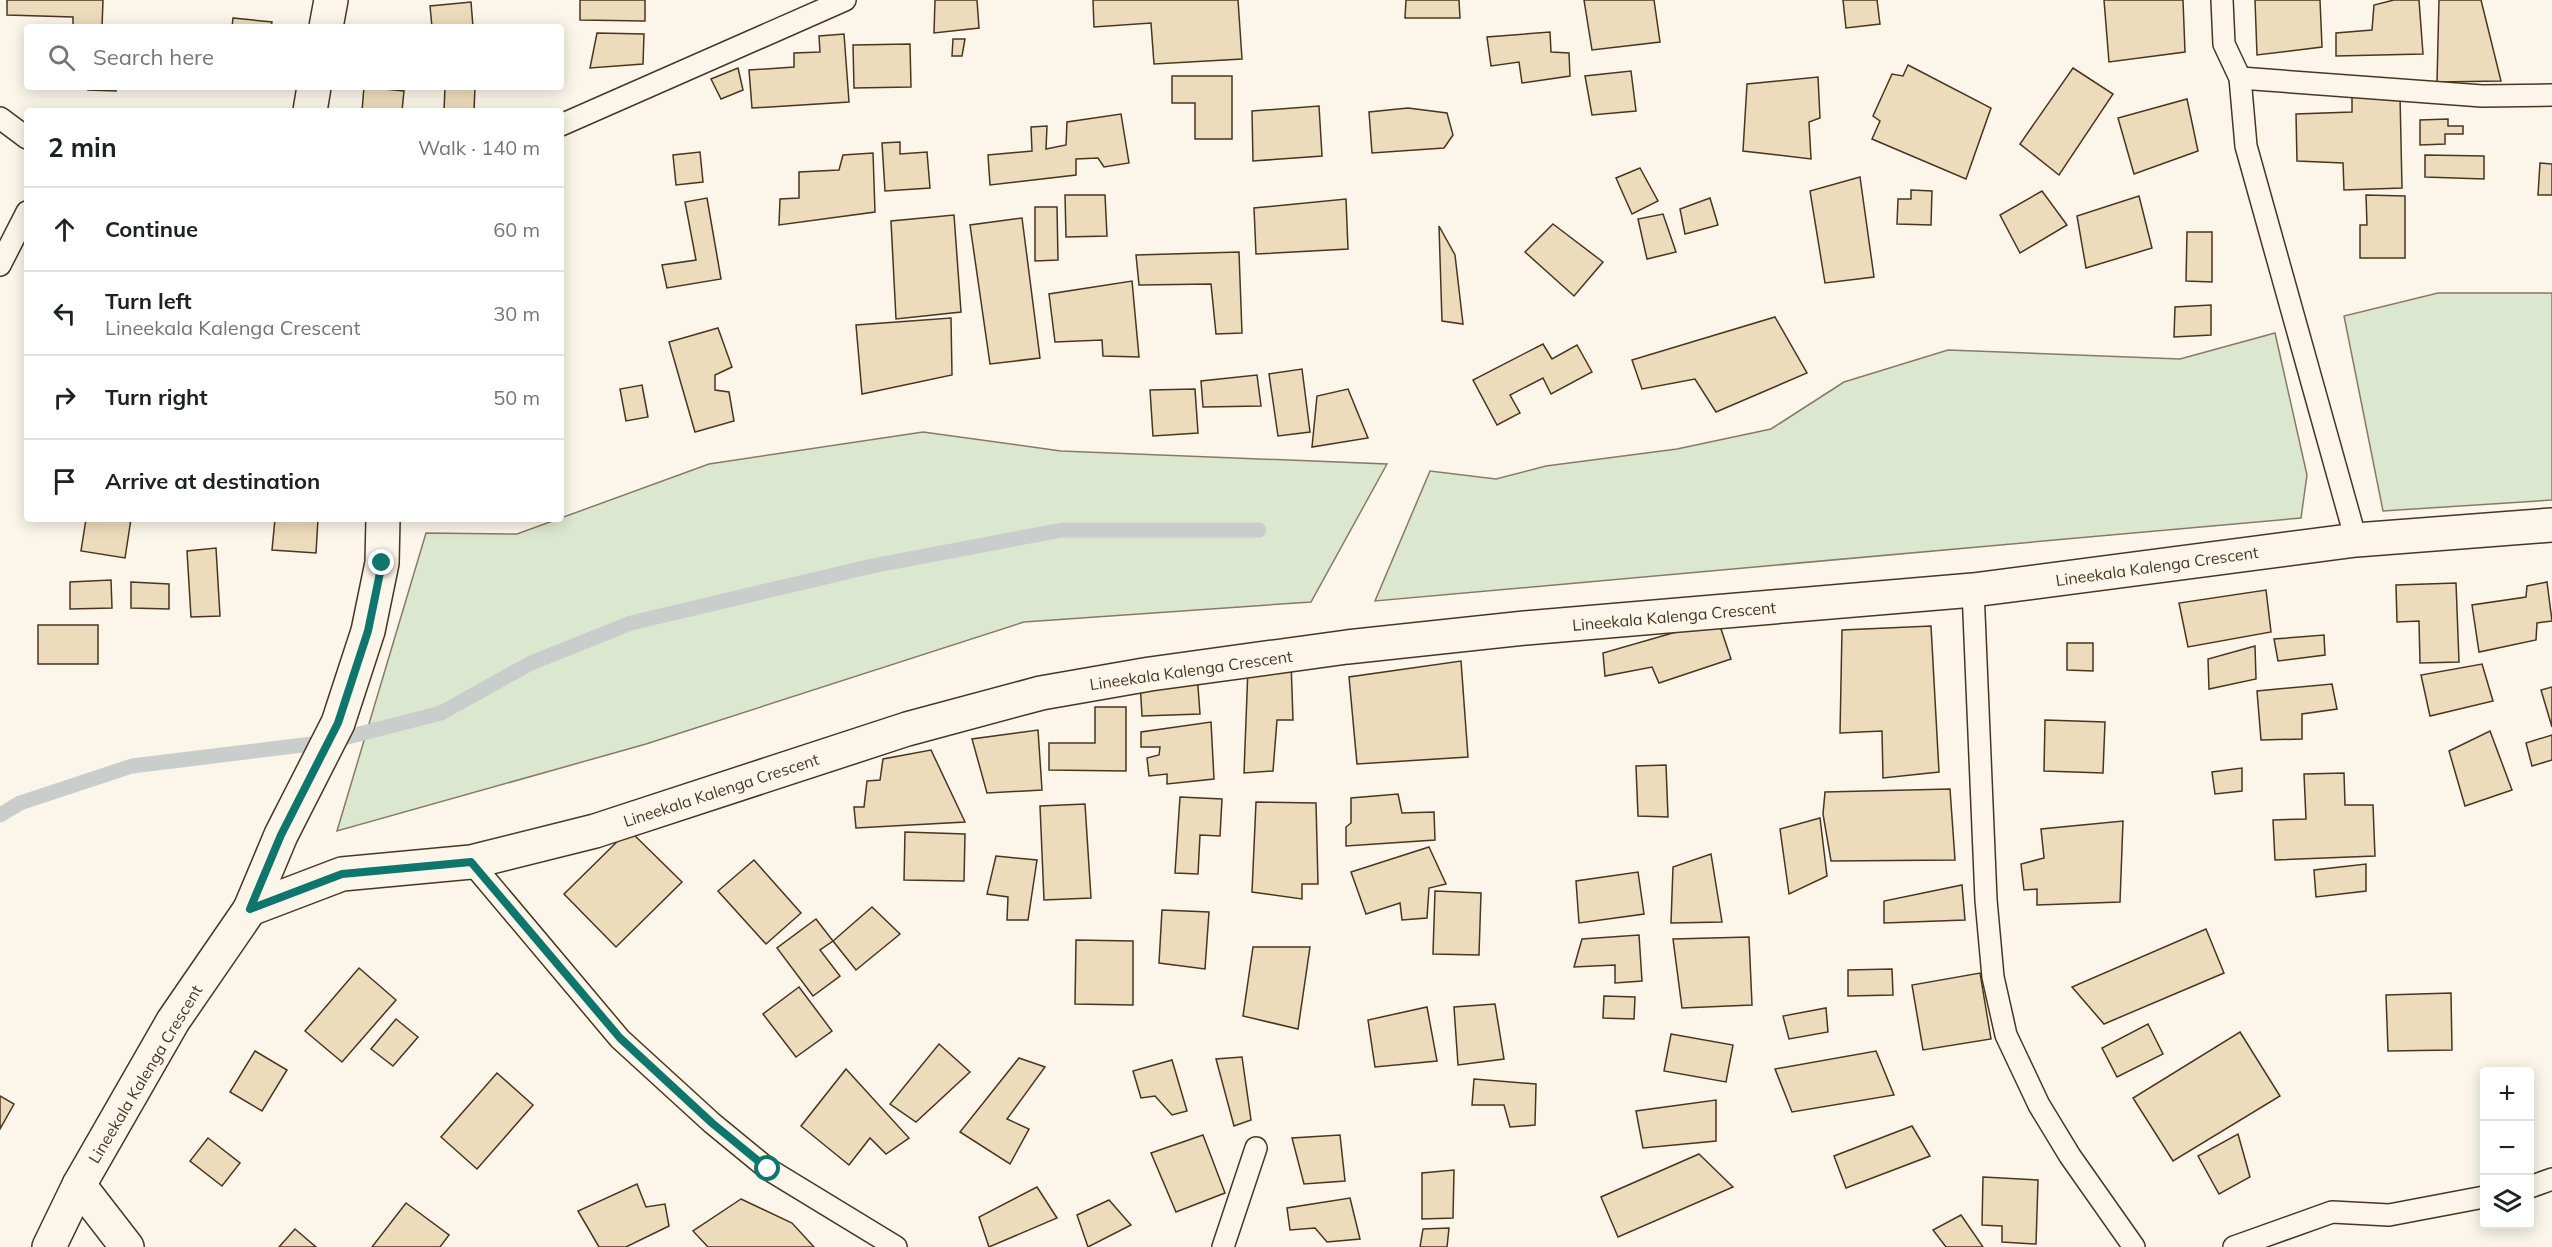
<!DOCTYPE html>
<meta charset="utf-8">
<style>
body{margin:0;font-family:Mulish,sans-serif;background:#f2f2f2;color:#202124}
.controls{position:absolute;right:18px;bottom:18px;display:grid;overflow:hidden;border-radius:6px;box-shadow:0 3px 15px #0003}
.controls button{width:54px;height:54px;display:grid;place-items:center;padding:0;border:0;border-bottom:2px solid #e0e0e0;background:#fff;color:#202124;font:30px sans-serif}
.stop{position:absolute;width:18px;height:18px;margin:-14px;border:4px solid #0f766e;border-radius:50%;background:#fff}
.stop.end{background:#0f766e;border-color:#fff;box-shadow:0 2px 6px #0008}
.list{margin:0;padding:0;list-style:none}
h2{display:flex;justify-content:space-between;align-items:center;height:78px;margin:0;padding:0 24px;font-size:26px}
h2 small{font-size:20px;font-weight:400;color:#757577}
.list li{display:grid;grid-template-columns:39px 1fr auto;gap:18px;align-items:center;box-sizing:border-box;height:84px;padding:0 24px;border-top:2px solid #e0e0e0}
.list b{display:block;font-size:22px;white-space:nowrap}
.list p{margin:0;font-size:20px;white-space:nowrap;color:#757577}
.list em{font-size:20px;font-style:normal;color:#757577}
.icon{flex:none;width:33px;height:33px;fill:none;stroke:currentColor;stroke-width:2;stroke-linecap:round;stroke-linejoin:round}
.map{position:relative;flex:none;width:2552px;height:1247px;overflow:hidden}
.search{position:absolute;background:#fff;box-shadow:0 3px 15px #0003;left:24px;top:24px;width:540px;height:66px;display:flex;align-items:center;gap:15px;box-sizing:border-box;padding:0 21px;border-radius:6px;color:#757577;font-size:22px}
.panel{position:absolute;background:#fff;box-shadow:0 3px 15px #0003;left:24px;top:108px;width:540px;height:414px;border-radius:6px}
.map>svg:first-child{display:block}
.green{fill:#dce7d0;stroke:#887966;stroke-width:1.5}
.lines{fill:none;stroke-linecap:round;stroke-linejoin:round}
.stream{stroke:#c9cecd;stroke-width:15}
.building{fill:#ecdcbc;stroke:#4a3520;stroke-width:1.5}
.lane-casing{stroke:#4a3520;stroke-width:24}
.street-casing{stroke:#4a3520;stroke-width:36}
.lane{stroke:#fbf6e9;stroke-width:21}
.street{stroke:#fbf6e9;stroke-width:33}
.route{stroke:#0f766e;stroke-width:8}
.labels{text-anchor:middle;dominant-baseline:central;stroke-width:4.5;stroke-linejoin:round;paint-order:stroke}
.street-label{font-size:16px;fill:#4a3520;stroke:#fbf6e9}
</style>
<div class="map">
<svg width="2552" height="1247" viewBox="0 0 2552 1247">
<rect width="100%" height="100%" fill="#fbf6e9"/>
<g class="green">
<path d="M 2438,293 L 2552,293 L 2552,500 L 2383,511 L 2344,316 Z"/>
<path d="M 2275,333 L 2307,475 L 2301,518 L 1375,601 L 1430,471 L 1496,479 L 1546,466 L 1677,449 L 1771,429 L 1844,382 L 1948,350 L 2180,359 Z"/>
<path d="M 923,432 L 1061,451 L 1387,464 L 1311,602 L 1024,622 L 646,744 L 337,831 L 426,533 L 517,534 L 709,464 Z"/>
</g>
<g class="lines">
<path class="stream" d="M 0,815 L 20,803 L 132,766 L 328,742 L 441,713 L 531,663 L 631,623 L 872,566 L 1062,530 L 1259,530"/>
</g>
<g class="building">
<path d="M 7,0 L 103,0 L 102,27 L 73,27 L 73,17 L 7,15 Z"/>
<path d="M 580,0 L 645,0 L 645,21 L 580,20 Z"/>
<path d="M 935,0 L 977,0 L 979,28 L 934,33 Z"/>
<path d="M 1093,0 L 1238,0 L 1242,59 L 1154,64 L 1151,23 L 1094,27 Z"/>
<path d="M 1406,0 L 1459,0 L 1460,18 L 1405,18 Z"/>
<path d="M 1584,0 L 1654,0 L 1660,42 L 1592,50 Z"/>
<path d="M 1843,0 L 1877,0 L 1880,24 L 1846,28 Z"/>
<path d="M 2104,0 L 2183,0 L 2185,52 L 2109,62 Z"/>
<path d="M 2255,0 L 2320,0 L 2322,47 L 2257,55 Z"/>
<path d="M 2394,0 L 2419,0 L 2423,54 L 2336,56 L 2336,33 L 2372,30 L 2374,5 Z"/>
<path d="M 2439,0 L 2481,0 L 2501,81 L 2437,82 Z"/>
<path d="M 471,2 L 473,27 L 432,27 L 430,6 Z"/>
<path d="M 233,18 L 272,22 L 271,27 L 232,27 Z"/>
<path d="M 1550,32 L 1551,52 L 1569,53 L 1570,76 L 1522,83 L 1519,62 L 1491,66 L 1487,37 Z"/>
<path d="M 597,33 L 644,34 L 643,64 L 590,68 Z"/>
<path d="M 844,34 L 849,102 L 752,108 L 749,70 L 794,67 L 794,53 L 820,52 L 819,36 Z"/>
<path d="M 953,39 L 965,39 L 962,56 L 952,56 Z"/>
<path d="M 910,44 L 911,87 L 854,88 L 853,45 Z"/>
<path d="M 1908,65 L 1991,108 L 1966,179 L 1872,139 L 1880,121 L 1873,116 L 1892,74 L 1903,76 Z"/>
<path d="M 738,68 L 743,90 L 721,99 L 711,79 Z"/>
<path d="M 2073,68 L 2113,94 L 2059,175 L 2020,144 Z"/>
<path d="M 1631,71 L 1636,111 L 1592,115 L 1585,76 Z"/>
<path d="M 1172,76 L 1232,76 L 1232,139 L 1195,139 L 1195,103 L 1172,103 Z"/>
<path d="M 1818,77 L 1820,118 L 1809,122 L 1811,159 L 1743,151 L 1747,84 Z"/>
<path d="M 88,87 L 116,87 L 116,91 L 88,90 Z"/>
<path d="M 364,87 L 404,91 L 402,111 L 362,111 Z"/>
<path d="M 445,87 L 475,87 L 474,111 L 444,111 Z"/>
<path d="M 2352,95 L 2400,96 L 2402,188 L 2344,190 L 2343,163 L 2297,161 L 2296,114 L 2352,112 Z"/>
<path d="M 2187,99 L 2198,151 L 2134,174 L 2118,118 Z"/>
<path d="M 1319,106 L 1322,156 L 1253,161 L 1252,111 Z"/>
<path d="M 1408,108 L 1447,113 L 1453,135 L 1444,148 L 1372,153 L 1369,112 Z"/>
<path d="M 1121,114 L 1129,163 L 1104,167 L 1098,158 L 1076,159 L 1076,175 L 990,185 L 988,155 L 1032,151 L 1031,127 L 1047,126 L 1046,149 L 1066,145 L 1067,122 Z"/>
<path d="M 2448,119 L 2448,126 L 2463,126 L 2463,134 L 2445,134 L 2445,144 L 2420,145 L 2420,120 Z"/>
<path d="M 900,142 L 900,154 L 927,152 L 930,188 L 885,191 L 882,143 Z"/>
<path d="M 700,152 L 703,182 L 676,185 L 673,155 Z"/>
<path d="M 873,153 L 875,212 L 779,225 L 780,199 L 799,198 L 799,172 L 839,170 L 843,155 Z"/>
<path d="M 2425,155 L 2484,156 L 2484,179 L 2425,177 Z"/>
<path d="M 2540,163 L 2552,164 L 2552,195 L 2538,195 Z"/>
<path d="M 1640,168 L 1658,201 L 1632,214 L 1616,178 Z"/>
<path d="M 1860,177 L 1874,277 L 1825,283 L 1810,191 Z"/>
<path d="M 1911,190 L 1932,191 L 1931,225 L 1897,224 L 1898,199 L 1911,199 Z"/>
<path d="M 2042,191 L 2067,225 L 2020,253 L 2000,215 Z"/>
<path d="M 1065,195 L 1105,195 L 1107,236 L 1066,237 Z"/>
<path d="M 2366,195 L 2405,196 L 2405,258 L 2360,258 L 2360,225 L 2367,225 Z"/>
<path d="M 2139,196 L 2152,248 L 2086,268 L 2077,216 Z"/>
<path d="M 707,198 L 721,279 L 667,288 L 662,265 L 696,260 L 685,202 Z"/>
<path d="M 1710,198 L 1718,225 L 1685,234 L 1680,209 Z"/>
<path d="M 1346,199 L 1348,249 L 1256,254 L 1254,208 Z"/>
<path d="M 1035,207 L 1057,207 L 1058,260 L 1035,261 Z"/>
<path d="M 1663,214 L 1676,252 L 1647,259 L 1638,219 Z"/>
<path d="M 954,215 L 961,312 L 896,319 L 891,221 Z"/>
<path d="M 1022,218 L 1040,358 L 990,364 L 970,225 Z"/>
<path d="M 1553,224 L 1603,262 L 1574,296 L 1525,252 Z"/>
<path d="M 1439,226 L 1455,255 L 1463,324 L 1442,321 Z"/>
<path d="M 2187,232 L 2212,232 L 2212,282 L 2186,281 Z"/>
<path d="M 1239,252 L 1242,333 L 1216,334 L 1211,284 L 1139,285 L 1136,255 Z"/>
<path d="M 1132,281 L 1139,357 L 1103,356 L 1102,340 L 1055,342 L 1049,294 Z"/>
<path d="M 2211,305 L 2211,335 L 2174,337 L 2175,307 Z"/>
<path d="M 1775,317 L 1807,373 L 1716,412 L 1695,379 L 1642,389 L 1632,360 Z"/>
<path d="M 951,318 L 952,375 L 862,394 L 856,325 Z"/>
<path d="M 718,328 L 732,367 L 715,375 L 715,390 L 729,392 L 734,421 L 695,432 L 669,342 Z"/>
<path d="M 1543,344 L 1552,359 L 1577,345 L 1592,372 L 1551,394 L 1543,378 L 1510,395 L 1520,413 L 1497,425 L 1473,380 Z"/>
<path d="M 1302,369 L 1310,432 L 1278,436 L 1269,374 Z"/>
<path d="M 1257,375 L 1261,406 L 1203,407 L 1201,381 Z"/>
<path d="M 642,385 L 648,417 L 626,421 L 620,389 Z"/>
<path d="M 1195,389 L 1198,433 L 1153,436 L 1150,390 Z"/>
<path d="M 1348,389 L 1368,438 L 1312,447 L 1317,396 Z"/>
<path d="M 86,519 L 131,519 L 125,558 L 81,551 Z"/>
<path d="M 275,519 L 318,519 L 316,553 L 272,550 Z"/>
<path d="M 216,548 L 220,616 L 191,617 L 187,551 Z"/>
<path d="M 111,580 L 112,608 L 70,609 L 70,582 Z"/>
<path d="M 131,582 L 169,584 L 169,609 L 131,608 Z"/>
<path d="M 2547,582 L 2552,621 L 2537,623 L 2536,640 L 2479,652 L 2472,605 L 2526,597 L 2527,586 Z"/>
<path d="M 2456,583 L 2459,662 L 2420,663 L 2419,621 L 2397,622 L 2396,585 Z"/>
<path d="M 2266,590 L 2271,632 L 2188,647 L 2179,603 Z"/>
<path d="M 1718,620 L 1731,659 L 1659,683 L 1652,667 L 1605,676 L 1603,653 Z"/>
<rect x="38" y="625" width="60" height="39"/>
<path d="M 1931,626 L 1939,772 L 1883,778 L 1882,731 L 1840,733 L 1842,630 Z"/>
<path d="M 2324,635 L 2325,655 L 2278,661 L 2274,639 Z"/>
<path d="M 2067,643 L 2093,643 L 2093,671 L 2067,670 Z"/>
<path d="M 2255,646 L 2256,679 L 2209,689 L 2208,659 Z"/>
<path d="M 1291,661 L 1293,720 L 1277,720 L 1273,771 L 1244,773 L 1248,668 Z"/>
<path d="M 1461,661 L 1468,757 L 1357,764 L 1349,677 Z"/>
<path d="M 2482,664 L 2493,701 L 2430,716 L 2421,675 Z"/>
<path d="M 1197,673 L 1200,714 L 1142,716 L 1140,681 Z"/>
<path d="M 2332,684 L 2337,709 L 2302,714 L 2302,739 L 2261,740 L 2257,691 Z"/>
<path d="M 2552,687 L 2552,727 L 2541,690 Z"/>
<path d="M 1095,707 L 1126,707 L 1126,771 L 1049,770 L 1049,743 L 1095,743 Z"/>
<path d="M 2045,720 L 2105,722 L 2103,773 L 2044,771 Z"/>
<path d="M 1211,722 L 1214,779 L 1167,784 L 1167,774 L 1149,776 L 1147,758 L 1159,755 L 1160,747 L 1141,747 L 1141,732 Z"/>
<path d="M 1038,730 L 1042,790 L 987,793 L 972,739 Z"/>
<path d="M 2490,731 L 2512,790 L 2465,806 L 2449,751 Z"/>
<path d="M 2552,735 L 2552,760 L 2532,766 L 2526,743 Z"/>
<path d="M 931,750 L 965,822 L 856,828 L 854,807 L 864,807 L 867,781 L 880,780 L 883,759 Z"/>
<path d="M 1666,765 L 1668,817 L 1638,816 L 1636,766 Z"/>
<path d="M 2242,768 L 2242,791 L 2215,794 L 2212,772 Z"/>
<path d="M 2344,773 L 2345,805 L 2373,805 L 2375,856 L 2275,860 L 2273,820 L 2306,819 L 2304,774 Z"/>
<path d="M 1950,789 L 1955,860 L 1831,861 L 1823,814 L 1825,792 Z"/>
<path d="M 1398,794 L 1402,813 L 1434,812 L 1435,840 L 1346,846 L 1346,827 L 1351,823 L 1351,798 Z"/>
<path d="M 1180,797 L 1222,799 L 1220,836 L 1200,835 L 1198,874 L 1175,873 Z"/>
<path d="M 1256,802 L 1316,803 L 1318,884 L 1302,884 L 1302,899 L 1252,892 Z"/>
<path d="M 1085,804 L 1091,898 L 1044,900 L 1040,806 Z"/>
<path d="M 1820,818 L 1827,876 L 1789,894 L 1780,829 Z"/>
<path d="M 2123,821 L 2120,902 L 2037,905 L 2037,889 L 2024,890 L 2021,864 L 2044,858 L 2041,829 Z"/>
<path d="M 629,830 L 682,882 L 616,947 L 564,894 Z"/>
<path d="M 905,832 L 965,834 L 964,881 L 904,880 Z"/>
<path d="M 1429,847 L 1446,884 L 1429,888 L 1427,918 L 1402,920 L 1400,903 L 1366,914 L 1351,872 Z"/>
<path d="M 1711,854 L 1722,922 L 1671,923 L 1673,867 Z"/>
<path d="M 996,856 L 1037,860 L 1028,920 L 1007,920 L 1008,897 L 987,894 Z"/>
<path d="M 754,860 L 801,913 L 766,944 L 718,891 Z"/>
<path d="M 2366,864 L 2366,891 L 2316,897 L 2314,870 Z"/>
<path d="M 1638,872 L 1644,914 L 1579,923 L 1576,881 Z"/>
<path d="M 1962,885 L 1965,920 L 1884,923 L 1884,901 Z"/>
<path d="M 1435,891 L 1481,893 L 1479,955 L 1433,954 Z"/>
<path d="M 872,907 L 900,934 L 856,970 L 833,941 Z"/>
<path d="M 1162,910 L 1209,912 L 1205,969 L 1159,963 Z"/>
<path d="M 816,919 L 833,941 L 820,950 L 840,976 L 813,996 L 777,948 Z"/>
<path d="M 2206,929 L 2224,973 L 2104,1024 L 2072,987 Z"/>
<path d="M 1639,935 L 1642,981 L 1615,983 L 1615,965 L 1574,967 L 1582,939 Z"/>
<path d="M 1749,937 L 1752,1005 L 1682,1008 L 1673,939 Z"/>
<path d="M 1076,940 L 1133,941 L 1133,1005 L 1075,1004 Z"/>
<path d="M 1253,947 L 1310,947 L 1298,1029 L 1243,1016 Z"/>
<path d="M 359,968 L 396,1000 L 342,1062 L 305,1031 Z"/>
<path d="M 1892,969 L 1893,995 L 1848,996 L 1848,970 Z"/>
<path d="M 1980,973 L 1991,1039 L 1923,1050 L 1912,985 Z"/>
<path d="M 799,987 L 832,1031 L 796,1057 L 763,1014 Z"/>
<path d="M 2451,993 L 2452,1050 L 2388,1051 L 2386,995 Z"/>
<path d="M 1604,996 L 1635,997 L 1634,1019 L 1603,1018 Z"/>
<path d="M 1495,1004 L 1504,1059 L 1458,1065 L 1454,1007 Z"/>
<path d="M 1427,1007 L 1437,1061 L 1375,1067 L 1368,1020 Z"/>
<path d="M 1826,1008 L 1828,1032 L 1789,1039 L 1783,1016 Z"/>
<path d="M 396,1019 L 418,1037 L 393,1066 L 371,1049 Z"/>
<path d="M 2148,1024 L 2163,1054 L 2117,1077 L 2102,1048 Z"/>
<path d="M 2240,1032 L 2280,1096 L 2173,1161 L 2133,1098 Z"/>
<path d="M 1671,1034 L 1733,1045 L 1726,1082 L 1664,1071 Z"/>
<path d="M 939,1044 L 970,1072 L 916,1122 L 890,1104 Z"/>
<path d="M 255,1051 L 287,1070 L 262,1111 L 230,1092 Z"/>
<path d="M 1876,1051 L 1894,1095 L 1792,1112 L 1775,1069 Z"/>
<path d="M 1242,1057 L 1251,1120 L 1234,1126 L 1216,1059 Z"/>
<path d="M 1019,1058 L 1045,1067 L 1007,1119 L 1029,1129 L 1010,1164 L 960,1132 Z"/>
<path d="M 1172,1060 L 1187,1111 L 1172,1115 L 1155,1096 L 1141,1098 L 1133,1071 Z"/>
<path d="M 846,1069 L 909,1138 L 886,1154 L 870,1138 L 849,1165 L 801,1126 Z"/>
<path d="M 497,1073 L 533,1105 L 477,1169 L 441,1137 Z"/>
<path d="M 1474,1079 L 1536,1084 L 1535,1125 L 1510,1127 L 1504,1105 L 1472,1105 Z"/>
<path d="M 0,1096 L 14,1104 L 0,1129 Z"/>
<path d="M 1716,1100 L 1716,1141 L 1643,1148 L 1636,1111 Z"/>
<path d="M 1912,1126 L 1930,1156 L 1846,1188 L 1834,1156 Z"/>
<path d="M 2238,1134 L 2250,1177 L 2219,1194 L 2198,1156 Z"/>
<path d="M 1203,1135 L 1225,1193 L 1176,1212 L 1151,1153 Z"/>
<path d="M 1340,1135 L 1345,1181 L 1304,1184 L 1292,1138 Z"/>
<path d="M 208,1138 L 240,1163 L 222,1186 L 190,1161 Z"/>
<path d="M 1699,1154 L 1733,1187 L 1618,1237 L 1601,1197 Z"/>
<path d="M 1454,1170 L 1453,1218 L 1422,1219 L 1422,1173 Z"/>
<path d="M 1983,1177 L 2038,1180 L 2036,1244 L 2002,1242 L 2002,1226 L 1982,1225 Z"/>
<path d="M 637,1184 L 646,1207 L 665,1204 L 669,1226 L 626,1247 L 599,1247 L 578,1211 Z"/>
<path d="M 1037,1187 L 1057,1218 L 989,1247 L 979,1217 Z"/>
<path d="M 1350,1198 L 1360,1239 L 1327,1242 L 1315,1228 L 1290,1230 L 1287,1208 Z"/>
<path d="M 741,1199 L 792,1223 L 814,1247 L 708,1247 L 693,1231 Z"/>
<path d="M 1109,1200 L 1131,1225 L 1088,1247 L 1077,1215 Z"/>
<path d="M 406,1203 L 449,1235 L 440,1247 L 372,1247 Z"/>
<path d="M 1961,1215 L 1983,1247 L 1946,1247 L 1933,1230 Z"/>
<path d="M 1449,1228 L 1447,1247 L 1420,1247 L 1423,1229 Z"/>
<path d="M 295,1229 L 316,1247 L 279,1247 Z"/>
</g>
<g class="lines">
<defs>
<g id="lane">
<path d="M 2222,0 L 2224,44 L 2240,78 L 2246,146 L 2356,540"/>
<path d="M 2240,78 L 2482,96 L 2552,95"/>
<path d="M 0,118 L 27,138"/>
<path d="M 561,125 L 845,0"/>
<path d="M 0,265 L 27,212"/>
<path d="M 1973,590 L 1986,900 L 1993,977 L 2006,1035 L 2039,1105 L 2070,1156 L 2134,1247"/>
<path d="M 471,862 L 620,1039 L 712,1123 L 768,1169 L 896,1247"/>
<path d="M 2530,1187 L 2552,1179"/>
<path d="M 1223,1247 L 1256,1148"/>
<path d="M 2234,1247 L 2332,1212 L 2389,1215 L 2484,1197"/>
</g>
<g id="street">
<path d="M 326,27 L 331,0"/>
<path d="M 310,111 L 314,87"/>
<path d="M 250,909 L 281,835 L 338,723 L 368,631 L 382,563 L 383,519"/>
<path d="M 79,1185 L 127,1247"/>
<path d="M 49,1247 L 79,1185 L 173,1021 L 250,909 L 342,874 L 471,862 L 595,831 L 907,729 L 1041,693 L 1150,674 L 1347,647 L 1525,628 L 1973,590 L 2356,540 L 2552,525"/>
</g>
</defs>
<use href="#lane" class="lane-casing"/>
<use href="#street" class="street-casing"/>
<use href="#lane" class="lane"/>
<use href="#street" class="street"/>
</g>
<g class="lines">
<path class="route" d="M 382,563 L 368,631 L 338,723 L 281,835 L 250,909 L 342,874 L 471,862 L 620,1038 L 712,1123 L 768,1169"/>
</g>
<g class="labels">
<g class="street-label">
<text transform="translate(2157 566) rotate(-8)">Lineekala Kalenga Crescent</text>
<text transform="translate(1674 616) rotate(-5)">Lineekala Kalenga Crescent</text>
<text transform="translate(1191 670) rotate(-8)">Lineekala Kalenga Crescent</text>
<text transform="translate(721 790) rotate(-18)">Lineekala Kalenga Crescent</text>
<text transform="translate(145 1074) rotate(-59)">Lineekala Kalenga Crescent</text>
</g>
</g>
</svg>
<div class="controls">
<button>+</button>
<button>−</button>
<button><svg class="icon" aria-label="layers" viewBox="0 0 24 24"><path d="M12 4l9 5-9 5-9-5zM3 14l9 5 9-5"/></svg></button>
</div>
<div class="stop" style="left:768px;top:1169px"></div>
<div class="stop end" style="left:382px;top:563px"></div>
<div class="search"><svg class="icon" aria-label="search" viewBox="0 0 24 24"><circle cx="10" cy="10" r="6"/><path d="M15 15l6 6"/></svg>Search here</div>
<section class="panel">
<h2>2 min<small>Walk · 140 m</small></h2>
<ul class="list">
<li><svg class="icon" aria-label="ahead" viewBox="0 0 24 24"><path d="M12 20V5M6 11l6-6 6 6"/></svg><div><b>Continue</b></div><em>60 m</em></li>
<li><svg class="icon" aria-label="left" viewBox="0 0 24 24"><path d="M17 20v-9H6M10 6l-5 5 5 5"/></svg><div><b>Turn left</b><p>Lineekala Kalenga Crescent</p></div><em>30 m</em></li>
<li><svg class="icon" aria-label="right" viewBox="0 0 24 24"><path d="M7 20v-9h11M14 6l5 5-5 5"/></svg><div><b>Turn right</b></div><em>50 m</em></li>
<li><svg class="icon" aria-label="arrive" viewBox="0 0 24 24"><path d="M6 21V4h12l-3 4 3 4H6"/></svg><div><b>Arrive at destination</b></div></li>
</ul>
</section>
</div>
